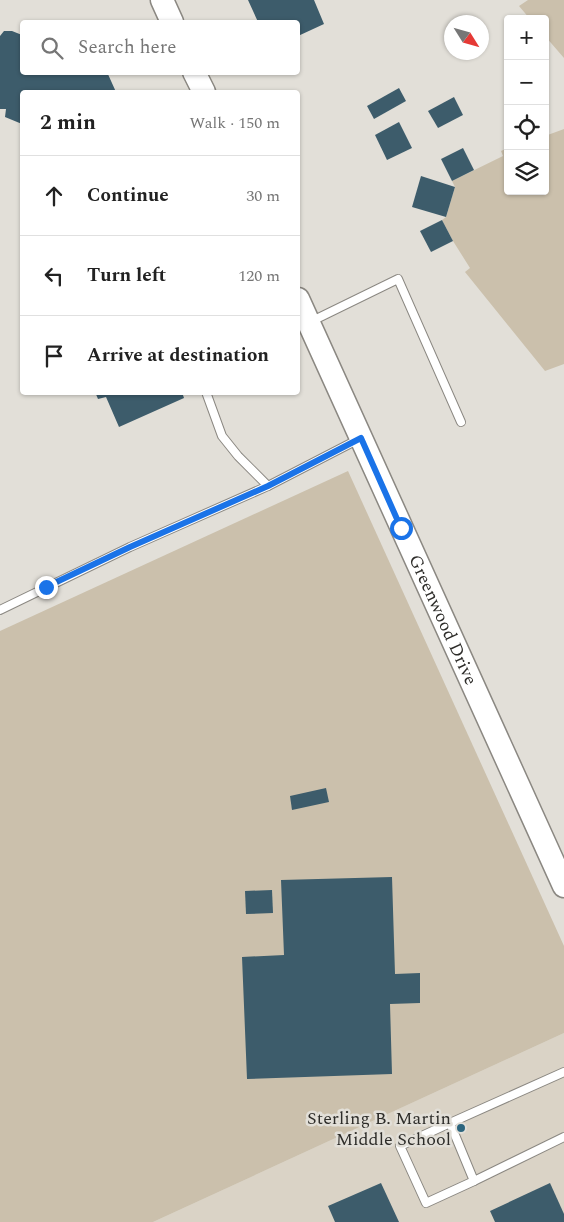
<!DOCTYPE html>
<meta charset="utf-8">
<style>
body{margin:0;font-family:Spectral,serif;background:#f6f6f6;color:#222}
.controls{position:absolute;right:15px;top:15px;display:grid;overflow:hidden;border-radius:5px;box-shadow:0 1px 4px #0004}
.controls button{width:45px;height:45px;display:grid;place-items:center;padding:0;border:0;border-bottom:1px solid #e0e0e0;background:#fff;color:#222;font:25px sans-serif}
.compass{position:absolute;left:444px;top:15px;width:45px;height:45px;border-radius:50%;background:#fff;box-shadow:0 1px 4px #0004;rotate:127deg}
.stop{position:absolute;width:15px;height:15px;margin:-11px;border:4px solid #1a73e8;border-radius:50%;background:#fff}
.stop.end{background:#1a73e8;border-color:#fff;box-shadow:0 1px 5px #0008}
.list{margin:0;padding:0;list-style:none}
h2{display:flex;justify-content:space-between;align-items:center;height:65px;margin:0;padding:0 20px;font-size:21px}
h2 small{font-size:16px;font-weight:400;color:#767676}
.list li{display:grid;grid-template-columns:32px 1fr auto;gap:15px;align-items:center;box-sizing:border-box;height:80px;padding:0 20px;border-top:1px solid #e0e0e0}
.list b{display:block;font-size:19px;white-space:nowrap}
.list em{font-size:16px;font-style:normal;color:#767676}
.icon{flex:none;width:28px;height:28px;fill:none;stroke:currentColor;stroke-width:2;stroke-linecap:round;stroke-linejoin:round}
.map{position:relative;flex:none;width:564px;height:1222px;overflow:hidden}
.search{position:absolute;background:#fff;box-shadow:0 1px 4px #0004;left:20px;top:20px;width:280px;height:55px;display:flex;align-items:center;gap:12px;box-sizing:border-box;padding:0 18px;border-radius:5px;color:#767676;font-size:19px}
.panel{position:absolute;background:#fff;box-shadow:0 1px 4px #0004;left:20px;top:90px;width:280px;height:305px;border-radius:5px}
.map>svg:first-child{display:block}
.built{fill:#dad3c6}
.green{fill:#cbc0ac}
.building{fill:#3d5c6b}
.lines{fill:none;stroke-linecap:round;stroke-linejoin:round}
.lane-casing{stroke:#8b8882;stroke-width:10}
.secondary-casing{stroke:#8b8882;stroke-width:25}
.lane{stroke:#fff;stroke-width:8}
.secondary{stroke:#fff;stroke-width:22}
.route{stroke:#1a73e8;stroke-width:6}
.poi-dot{fill:#2c657e;stroke:#e2dfd8;stroke-width:2}
.labels{text-anchor:middle;dominant-baseline:central;stroke-width:5;stroke-linejoin:round;paint-order:stroke}
.street-label{font-size:18px;fill:#2d2c29;stroke:#e2dfd8}
.poi-label{font-size:18px;fill:#2d2c29;stroke:#e2dfd8;text-anchor:end}
</style>
<div class="map">
<svg width="564" height="1222" viewBox="0 0 564 1222">
<rect width="100%" height="100%" fill="#e2dfd8"/>
<path class="built" d="M 564,1033 L 564,1222 L 153,1222 Z"/>
<g class="green">
<path d="M 528,0 L 564,0 L 564,58 L 545,36 L 545,19 L 530,19 L 519,6 Z"/>
<path d="M 564,129 L 564,364 L 545,371 L 465,272 L 470,268 L 453,241 L 442,220 L 446,217 L 455,187 L 452,181 L 503,156 L 501,151 L 508,148 L 508,191 L 545,191 L 545,136 Z"/>
<path d="M 348,471 L 564,946 L 564,1033 L 153,1222 L 0,1222 L 0,631 Z"/>
</g>
<g class="building">
<path d="M 248,0 L 314,0 L 324,24 L 298,36 L 298,22 L 258,22 Z"/>
<path d="M 4,31 L 12,31 L 22,35 L 22,72 L 107,72 L 116,92 L 22,92 L 22,124 L 5,117 L 6,109 L 0,109 L 0,36 Z"/>
<path d="M 399,88 L 406,101 L 374,119 L 367,106 Z"/>
<path d="M 454,97 L 463,115 L 438,128 L 428,111 Z"/>
<path d="M 399,122 L 412,148 L 387,160 L 375,135 Z"/>
<path d="M 463,148 L 474,170 L 452,181 L 441,159 Z"/>
<path d="M 421,176 L 455,187 L 446,217 L 412,207 Z"/>
<path d="M 442,220 L 453,241 L 431,252 L 420,231 Z"/>
<path d="M 95,392 L 182,392 L 184,398 L 119,427 L 106,397 L 98,399 Z"/>
<path d="M 326,788 L 329,802 L 292,810 L 290,796 Z"/>
<path d="M 392,877 L 395,974 L 420,973 L 420,1003 L 390,1004 L 392,1074 L 247,1079 L 242,957 L 284,955 L 281,880 Z"/>
<path d="M 272,890 L 273,913 L 246,914 L 245,891 Z"/>
<path d="M 381,1183 L 399,1222 L 335,1222 L 328,1206 Z"/>
<path d="M 550,1183 L 564,1214 L 564,1222 L 495,1222 L 490,1211 Z"/>
</g>
<g class="lines">
<defs>
<g id="lane">
<path d="M 310,322 L 398,279 L 461,422"/>
<path d="M 206,392 L 222,436 L 238,456 L 268,486"/>
<path d="M 0,610 L 130,547 L 268,486 L 359,439"/>
<path d="M 564,1072 L 450,1123 L 474,1181 L 564,1137"/>
<path d="M 450,1123 L 400,1146 L 426,1203 L 474,1181"/>
</g>
<g id="secondary">
<path d="M 162,0 L 172,22"/>
<path d="M 194,72 L 204,92"/>
<path id="s1" d="M 298,299 L 564,886"/>
</g>
</defs>
<use href="#lane" class="lane-casing"/>
<use href="#secondary" class="secondary-casing"/>
<use href="#lane" class="lane"/>
<use href="#secondary" class="secondary"/>
</g>
<g class="lines">
<path class="route" d="M 46,587 L 130,547 L 268,486 L 361,438 L 401,528"/>
</g>
<circle class="poi-dot" cx="461" cy="1128" r="5"/>
<g class="labels">
<g class="street-label">
<text stroke="none"><textPath href="#s1" startOffset="352">Greenwood Drive</textPath></text>
</g>
<g class="poi-label">
<text x="451" y="1118">Sterling B. Martin<tspan x="451" dy="21">Middle School</tspan></text>
</g>
</g>
</svg>
<div class="controls">
<button>+</button>
<button>−</button>
<button><svg class="icon" aria-label="locate" viewBox="0 0 24 24"><circle cx="12" cy="12" r="6"/><path d="M12 2v4M12 18v4M2 12h4M18 12h4"/></svg></button>
<button><svg class="icon" aria-label="layers" viewBox="0 0 24 24"><path d="M12 4l9 5-9 5-9-5zM3 14l9 5 9-5"/></svg></button>
</div>
<svg class="compass" viewBox="-18 -18 36 36"><path d="M0-13l5 13h-10z" fill="#e53935"/><path d="M0 13l5-13h-10z" fill="#767676"/></svg>
<div class="stop" style="left:401px;top:528px"></div>
<div class="stop end" style="left:46px;top:587px"></div>
<div class="search"><svg class="icon" aria-label="search" viewBox="0 0 24 24"><circle cx="10" cy="10" r="6"/><path d="M15 15l6 6"/></svg>Search here</div>
<section class="panel">
<h2>2 min<small>Walk · 150 m</small></h2>
<ul class="list">
<li><svg class="icon" aria-label="ahead" viewBox="0 0 24 24"><path d="M12 20V5M6 11l6-6 6 6"/></svg><div><b>Continue</b></div><em>30 m</em></li>
<li><svg class="icon" aria-label="left" viewBox="0 0 24 24"><path d="M17 20v-9H6M10 6l-5 5 5 5"/></svg><div><b>Turn left</b></div><em>120 m</em></li>
<li><svg class="icon" aria-label="arrive" viewBox="0 0 24 24"><path d="M6 21V4h12l-3 4 3 4H6"/></svg><div><b>Arrive at destination</b></div></li>
</ul>
</section>
</div>
